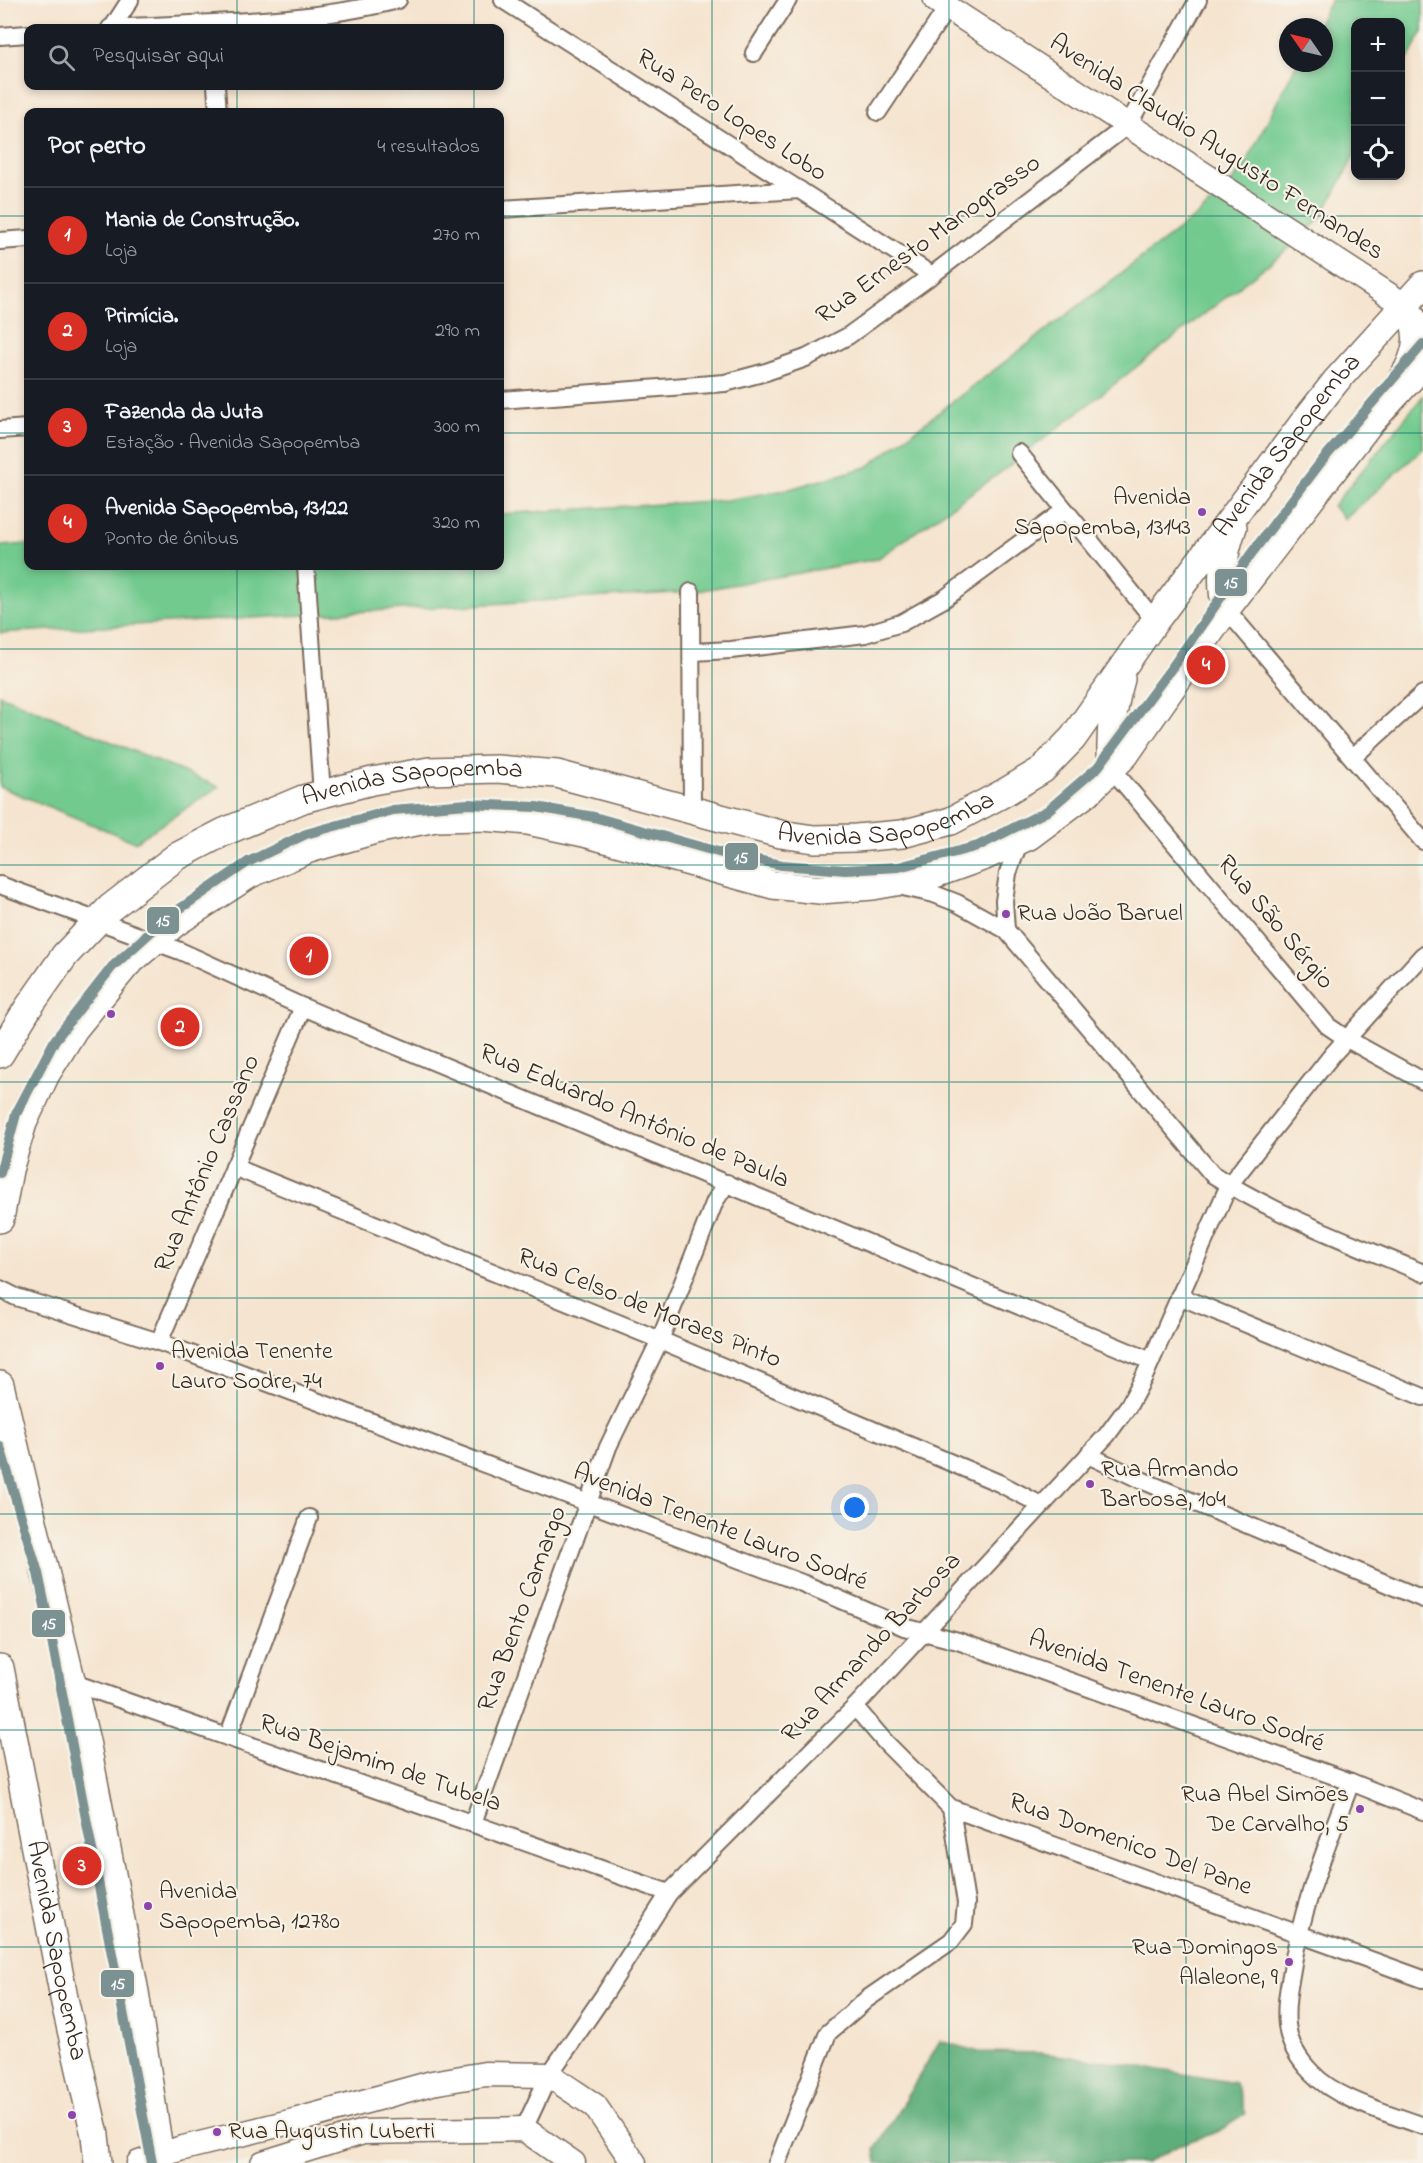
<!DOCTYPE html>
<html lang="pt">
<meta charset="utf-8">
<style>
body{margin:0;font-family:"Indie Flower",sans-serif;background:#20242c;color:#f1f3f6}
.controls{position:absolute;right:18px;top:18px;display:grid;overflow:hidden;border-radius:12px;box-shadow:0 3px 9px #0003}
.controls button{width:54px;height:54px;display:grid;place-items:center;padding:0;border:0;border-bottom:2px solid #363941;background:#171b24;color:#f1f3f6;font:30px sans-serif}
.compass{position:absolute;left:1279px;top:18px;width:54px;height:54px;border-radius:50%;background:#171b24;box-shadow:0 3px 9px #0003;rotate:304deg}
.you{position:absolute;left:855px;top:1508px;width:21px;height:21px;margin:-15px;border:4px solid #fff;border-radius:50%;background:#1a73e8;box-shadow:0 0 0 9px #1a73e833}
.badge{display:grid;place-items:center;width:39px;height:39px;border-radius:50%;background:#d93025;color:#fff;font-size:20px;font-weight:700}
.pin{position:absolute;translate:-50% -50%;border:3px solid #fff;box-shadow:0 2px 6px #0006}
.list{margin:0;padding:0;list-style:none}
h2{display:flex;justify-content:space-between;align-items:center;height:78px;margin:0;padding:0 24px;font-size:26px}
h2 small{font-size:20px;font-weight:400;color:#9ea1a6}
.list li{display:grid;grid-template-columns:39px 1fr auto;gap:18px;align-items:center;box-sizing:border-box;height:96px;padding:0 24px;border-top:2px solid #363941}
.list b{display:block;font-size:22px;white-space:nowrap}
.list p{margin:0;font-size:20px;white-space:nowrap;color:#9ea1a6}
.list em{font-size:20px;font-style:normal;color:#9ea1a6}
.icon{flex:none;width:33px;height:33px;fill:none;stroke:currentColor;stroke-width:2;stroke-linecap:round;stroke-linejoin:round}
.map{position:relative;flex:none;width:1423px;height:2163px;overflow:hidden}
.search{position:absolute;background:#171b24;box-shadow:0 3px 9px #0003;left:24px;top:24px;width:480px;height:66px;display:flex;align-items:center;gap:15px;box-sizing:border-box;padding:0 21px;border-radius:12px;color:#9ea1a6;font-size:22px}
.panel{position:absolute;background:#171b24;box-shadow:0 3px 9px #0003;left:24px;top:108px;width:480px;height:462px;border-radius:12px}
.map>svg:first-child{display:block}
.green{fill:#72ca8f;stroke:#567a56;stroke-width:1.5}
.forest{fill:#5dae7a;stroke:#4c6c4c;stroke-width:1.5}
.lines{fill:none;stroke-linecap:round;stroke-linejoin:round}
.street-casing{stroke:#7c6b5c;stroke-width:20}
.secondary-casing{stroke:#7c6b5c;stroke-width:27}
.primary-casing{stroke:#7c6b5c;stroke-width:30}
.street{stroke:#fff;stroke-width:16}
.secondary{stroke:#fff;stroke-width:24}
.primary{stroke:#fff;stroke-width:27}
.metro-1-casing{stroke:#f7f3e8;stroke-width:15}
.metro-1{stroke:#7b9192;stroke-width:10}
.grid{fill:none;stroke:#0f766e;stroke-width:1.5;stroke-opacity:0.55}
.bus-dot{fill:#8e44ad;stroke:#f7f3e8;stroke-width:2}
.labels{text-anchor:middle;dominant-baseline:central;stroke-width:4.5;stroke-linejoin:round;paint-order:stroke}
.bus-label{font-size:24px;fill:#3b2a1e;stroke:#f7f3e8;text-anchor:start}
.street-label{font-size:26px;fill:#3b2a1e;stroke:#f7f3e8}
.line-badge{stroke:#f7f3e8;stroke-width:2}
.badge-label{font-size:16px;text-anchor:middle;font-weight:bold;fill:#fff}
</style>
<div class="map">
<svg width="1423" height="2163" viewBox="0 0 1423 2163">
<rect width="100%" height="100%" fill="#f7f3e8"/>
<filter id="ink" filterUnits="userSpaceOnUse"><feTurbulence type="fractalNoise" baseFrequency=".0167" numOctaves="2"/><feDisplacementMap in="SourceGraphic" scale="12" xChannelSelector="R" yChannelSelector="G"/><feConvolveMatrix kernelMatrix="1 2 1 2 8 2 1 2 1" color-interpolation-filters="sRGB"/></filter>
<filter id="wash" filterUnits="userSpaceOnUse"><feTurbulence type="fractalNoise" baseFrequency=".008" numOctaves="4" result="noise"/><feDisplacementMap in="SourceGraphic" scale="24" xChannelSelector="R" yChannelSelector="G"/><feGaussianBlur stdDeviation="1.35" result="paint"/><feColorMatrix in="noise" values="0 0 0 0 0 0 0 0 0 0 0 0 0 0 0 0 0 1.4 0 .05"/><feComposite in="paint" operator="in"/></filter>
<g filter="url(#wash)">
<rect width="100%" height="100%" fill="#f5e4cf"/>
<g class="green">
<path d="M 1331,0 L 1423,0 L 1423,31 L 1401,72 L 1400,22 L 1356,22 L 1355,155 L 1322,216 L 1302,238 L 1004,470 L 877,559 L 691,592 L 0,633 L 0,546 L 28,544 L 28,566 L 500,566 L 500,514 L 727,500 L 786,490 L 867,467 L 1199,214 L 1226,189 L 1245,165 L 1297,63 L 1324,63 L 1324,27 L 1316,27 Z"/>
<path d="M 1423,396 L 1423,449 L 1345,519 L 1333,506 Z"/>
<path d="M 0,695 L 219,787 L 135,842 L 0,787 Z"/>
</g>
<path class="forest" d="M 940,2041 L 979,2052 L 1040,2053 L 1125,2064 L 1235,2083 L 1246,2114 L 1217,2132 L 1181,2144 L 1146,2163 L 877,2163 L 875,2150 Z"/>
</g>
<g filter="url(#ink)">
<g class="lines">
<defs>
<g id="street">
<path d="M 503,0 L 932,275"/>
<path d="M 110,28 C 206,22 304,24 398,0"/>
<path d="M 112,28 L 130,0"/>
<path d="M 0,36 L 28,34"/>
<path d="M 754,53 L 788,0"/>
<path d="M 216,86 L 218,112"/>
<path d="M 878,112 L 947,8"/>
<path d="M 500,209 L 800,190"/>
<path d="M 0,241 L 28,239"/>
<path d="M 500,400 L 725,383 L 766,372 L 806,358 L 848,336 L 932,275 L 1128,125 L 1198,0"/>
<path d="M 0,430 L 28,428"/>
<path d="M 1019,453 L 1155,621"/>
<path d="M 306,566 L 322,794"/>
<path d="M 691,592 L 692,812"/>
<path d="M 1226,609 L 1423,841"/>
<path d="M 692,652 L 731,650 L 865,634 L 901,623 L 944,599 L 1065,510"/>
<path d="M 1353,757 L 1423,694"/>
<path d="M 1112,769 L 1328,1026 L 1347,1039 L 1423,1081"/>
<path d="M 0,885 L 180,951 L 303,1007 L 1151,1361"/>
<path d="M 903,887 L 934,894 L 957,903 L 1006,930 L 1212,1174 C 1277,1216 1352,1243 1423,1273"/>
<path d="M 1006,930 L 1004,901 L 1008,873 L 1020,840"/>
<path d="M 234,1167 L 660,1340 L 999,1483 L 1041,1505"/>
<path d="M 0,1289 L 16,1297 L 159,1342 L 802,1583 L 904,1627 L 958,1641 L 1351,1782 L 1423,1811"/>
<path d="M 1179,1296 L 1423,1397"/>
<path d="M 159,1342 L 303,1007"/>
<path d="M 1088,1455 L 1139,1479 L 1423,1599"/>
<path d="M 74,1683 L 669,1893"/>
<path d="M 855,1707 L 886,1743 L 951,1808 L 1423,1979"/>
<path d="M 228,1737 L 309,1518"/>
<path d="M 1351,1782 C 1327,1846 1301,1907 1291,1975 C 1288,1991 1285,2008 1287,2025 C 1289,2043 1299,2060 1312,2073 C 1337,2100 1389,2113 1423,2126"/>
<path d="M 473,1823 L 608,1447 L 660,1340 L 715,1201 L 727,1183"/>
<path d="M 524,2129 L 549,2075 L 604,1995 L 669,1893 L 855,1707 L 1107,1435 L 1129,1405 L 1144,1377 L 1229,1185 L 1332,1055 L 1423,955"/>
<path d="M 777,2163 L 828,2033 L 867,1999 L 951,1941 L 964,1924 L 966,1903 L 951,1808"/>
</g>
<g id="secondary">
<path d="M 936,0 L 1404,305"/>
<path d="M 139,2163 L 179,2149 L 294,2121 L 432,2083 L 485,2074 L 549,2075 L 595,2106 L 634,2163"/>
<path d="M 263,2163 L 363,2132 L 524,2129 L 573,2163"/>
</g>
<g id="primary">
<path d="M 1402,379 C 1419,353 1423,328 1404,305"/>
<path d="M 1226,609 C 1219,580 1223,555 1233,527"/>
<path d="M 1112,769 C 1109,738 1112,709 1121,679"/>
<path id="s1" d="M 0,1054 L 28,1008 L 65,955 L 110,908 L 176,857 L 224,832 L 303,799 L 372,781 L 429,771 L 497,769 L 557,774 L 780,834 L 814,839 L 856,838 L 902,834 L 951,821 L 1002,794 L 1042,770 L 1073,738 L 1155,621 L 1304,422 L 1336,381 L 1423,285"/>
<path d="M 0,1219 L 9,1170 L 23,1123 L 46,1074 L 74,1029 L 127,964 L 175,923 L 250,874 L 309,849 L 375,830 L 436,818 L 482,817 L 528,821 L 584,833 L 773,885 L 820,890 L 873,886 L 929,876 L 985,856 L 1029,836 L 1088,792 L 1125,755 L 1226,609 L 1368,425 L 1423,365"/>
<path d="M 0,1385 L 86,1741 L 135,1992 L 161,2163"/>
<path id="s2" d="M 0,1668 L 65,2003 L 95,2135 L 98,2163"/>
</g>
</defs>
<use href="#street" class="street-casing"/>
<use href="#secondary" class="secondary-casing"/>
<use href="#primary" class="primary-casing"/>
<use href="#street" class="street"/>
<use href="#secondary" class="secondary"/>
<use href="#primary" class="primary"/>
<defs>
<g id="metro-1">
<path d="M 0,1173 L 16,1114 L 55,1040 L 112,967 L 165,919 L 248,862 L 306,834 L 393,810 L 468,804 L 536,807 L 594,817 L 718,852 L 782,865 L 845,870 L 899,867 L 978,846 L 1047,811 L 1098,767 L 1173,666 L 1251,554 L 1321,462 L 1423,344"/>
<path d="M 0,1447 L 38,1573 L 48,1620 L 152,2163"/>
</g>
</defs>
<use href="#metro-1" class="metro-1-casing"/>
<use href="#metro-1" class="metro-1"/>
</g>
</g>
<path class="grid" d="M 237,0 L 237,28M 474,0 L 474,28M 712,0 L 712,2163M 949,0 L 949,2163M 1186,0 L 1186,2163M 237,86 L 237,112M 474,86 L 474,112M 0,216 L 28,216M 500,216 L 1423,216M 0,433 L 28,433M 500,433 L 1423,433M 237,566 L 237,2163M 474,566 L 474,2163M 0,649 L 1423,649M 0,865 L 1423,865M 0,1082 L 1423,1082M 0,1298 L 1423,1298M 0,1514 L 1423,1514M 0,1730 L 1423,1730M 0,1947 L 1423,1947"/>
<g class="bus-dot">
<circle cx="1202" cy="512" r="5"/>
<circle cx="1006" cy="914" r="5"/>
<circle cx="111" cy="1014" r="5"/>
<circle cx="160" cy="1366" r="5"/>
<circle cx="1090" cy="1484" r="5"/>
<circle cx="1360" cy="1809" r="5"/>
<circle cx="148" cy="1906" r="5"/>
<circle cx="1289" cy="1962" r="5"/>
<circle cx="72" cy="2115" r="5"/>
<circle cx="217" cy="2132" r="5"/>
</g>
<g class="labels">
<g class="bus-label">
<text x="1191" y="498" text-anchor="end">Avenida<tspan x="1191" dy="30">Sapopemba, 13143</tspan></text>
<text x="1017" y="914">Rua João Baruel</text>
<text x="171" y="1352">Avenida Tenente<tspan x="171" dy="30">Lauro Sodre, 74</tspan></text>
<text x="1101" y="1470">Rua Armando<tspan x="1101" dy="30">Barbosa, 104</tspan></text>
<text x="1349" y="1795" text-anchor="end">Rua Abel Simões<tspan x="1349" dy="30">De Carvalho, 5</tspan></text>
<text x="159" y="1892">Avenida<tspan x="159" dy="30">Sapopemba, 12780</tspan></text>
<text x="1278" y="1948" text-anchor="end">Rua Domingos<tspan x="1278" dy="30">Alaleone, 9</tspan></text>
<text x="228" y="2132">Rua Augustin Luberti</text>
</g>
<g class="street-label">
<text transform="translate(731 116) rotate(33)">Rua Pero Lopes Lobo</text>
<text transform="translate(1216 148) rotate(33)">Avenida Claudio Augusto Fernandes</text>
<text transform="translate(929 240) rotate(-36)">Rua Ernesto Manograsso</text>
<text stroke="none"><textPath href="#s1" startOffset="1580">Avenida Sapopemba</textPath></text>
<text stroke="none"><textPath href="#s1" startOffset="518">Avenida Sapopemba</textPath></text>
<text stroke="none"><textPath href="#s1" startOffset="1004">Avenida Sapopemba</textPath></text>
<text transform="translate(1275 923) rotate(50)">Rua São Sérgio</text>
<text transform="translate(634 1117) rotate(23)">Rua Eduardo Antônio de Paula</text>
<text transform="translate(208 1164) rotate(-67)">Rua Antônio Cassano</text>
<text transform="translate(649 1309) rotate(22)">Rua Celso de Moraes Pinto</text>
<text transform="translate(720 1528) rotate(21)">Avenida Tenente Lauro Sodré</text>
<text transform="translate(523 1609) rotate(-70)">Rua Bento Camargo</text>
<text transform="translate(872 1648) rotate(-47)">Rua Armando Barbosa</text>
<text transform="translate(1176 1692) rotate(20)">Avenida Tenente Lauro Sodré</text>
<text transform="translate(380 1764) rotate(19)">Rua Bejamim de Tubela</text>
<text transform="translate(1130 1845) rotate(20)">Rua Domenico Del Pane</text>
<text stroke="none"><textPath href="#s2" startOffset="288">Avenida Sapopemba</textPath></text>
</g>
</g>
<g class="line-badge">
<rect x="1214" y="568" width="34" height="29" rx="6" fill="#7b9192"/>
<rect x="724" y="842" width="35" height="29" rx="6" fill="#7b9192"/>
<rect x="146" y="906" width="34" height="29" rx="6" fill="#7b9192"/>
<rect x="31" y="1609" width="35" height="29" rx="6" fill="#7b9192"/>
<rect x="100" y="1969" width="35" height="29" rx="6" fill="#7b9192"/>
</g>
<g class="badge-label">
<text x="1231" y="588">15</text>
<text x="741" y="863">15</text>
<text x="163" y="926">15</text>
<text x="49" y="1629">15</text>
<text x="118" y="1989">15</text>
</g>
</svg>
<div class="controls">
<button>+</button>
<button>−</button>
<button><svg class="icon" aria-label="locate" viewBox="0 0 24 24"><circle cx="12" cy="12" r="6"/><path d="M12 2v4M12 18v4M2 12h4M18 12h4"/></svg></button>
</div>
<svg class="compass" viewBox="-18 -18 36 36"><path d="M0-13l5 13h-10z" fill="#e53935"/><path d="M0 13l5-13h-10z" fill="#9ea1a6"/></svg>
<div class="you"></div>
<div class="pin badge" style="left:309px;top:956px">1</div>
<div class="pin badge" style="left:180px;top:1027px">2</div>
<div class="pin badge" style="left:82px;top:1866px">3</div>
<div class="pin badge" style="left:1206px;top:665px">4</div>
<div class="search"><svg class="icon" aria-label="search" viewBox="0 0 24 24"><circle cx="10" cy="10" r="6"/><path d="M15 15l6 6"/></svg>Pesquisar aqui</div>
<section class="panel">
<h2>Por perto<small>4 resultados</small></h2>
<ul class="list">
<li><span class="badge">1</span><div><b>Mania de Construção.</b><p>Loja</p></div><em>270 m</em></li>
<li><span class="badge">2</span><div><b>Primícia.</b><p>Loja</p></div><em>290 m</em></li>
<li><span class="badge">3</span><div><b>Fazenda da Juta</b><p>Estação · Avenida Sapopemba</p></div><em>300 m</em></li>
<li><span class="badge">4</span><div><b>Avenida Sapopemba, 13122</b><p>Ponto de ônibus</p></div><em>320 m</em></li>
</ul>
</section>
</div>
